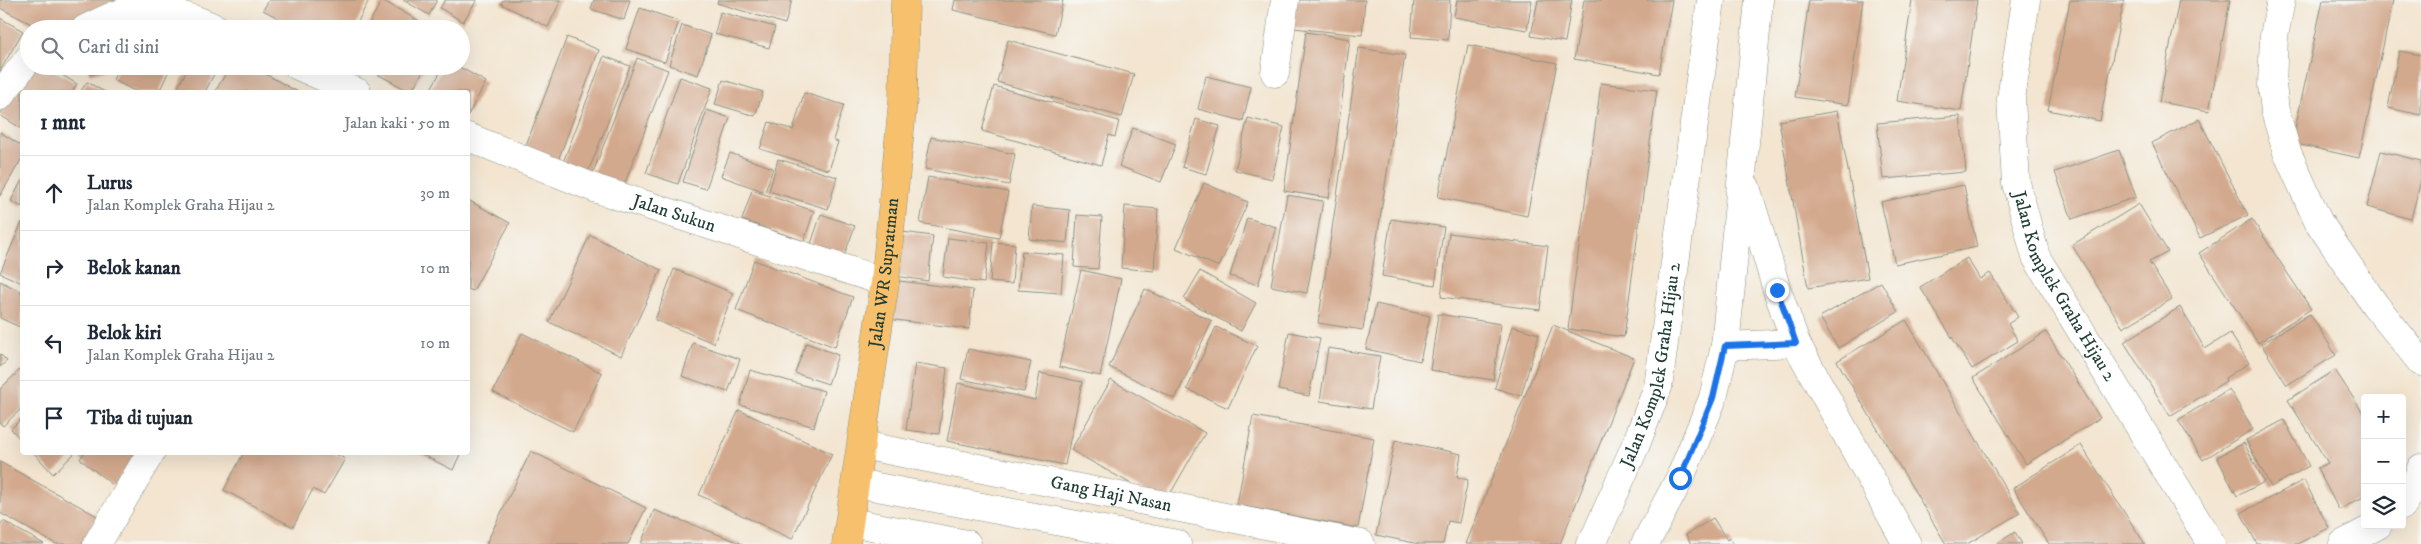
<!DOCTYPE html>
<html lang="id">
<meta charset="utf-8">
<style>
body{margin:0;font-family:"IM FELL DW Pica",serif;background:#f6f6f7;color:#1f2937}
.controls{position:absolute;right:15px;bottom:15px;display:grid;overflow:hidden;border-radius:5px;box-shadow:0 5px 20px #0002}
.controls button{width:45px;height:45px;display:grid;place-items:center;padding:0;border:0;border-bottom:1px solid #e0e1e3;background:#fff;color:#1f2937;font:25px sans-serif}
.stop{position:absolute;width:15px;height:15px;margin:-11px;border:4px solid #1a73e8;border-radius:50%;background:#fff}
.stop.end{background:#1a73e8;border-color:#fff;box-shadow:0 1px 5px #0008}
.list{margin:0;padding:0;list-style:none}
h2{display:flex;justify-content:space-between;align-items:center;height:65px;margin:0;padding:0 20px;font-size:21px}
h2 small{font-size:16px;font-weight:400;color:#747a83}
.list li{display:grid;grid-template-columns:32px 1fr auto;gap:15px;align-items:center;box-sizing:border-box;height:75px;padding:0 20px;border-top:1px solid #e0e1e3}
.list b{display:block;font-size:19px;white-space:nowrap}
.list p{margin:0;font-size:16px;white-space:nowrap;color:#747a83}
.list em{font-size:16px;font-style:normal;color:#747a83}
.icon{flex:none;width:28px;height:28px;fill:none;stroke:currentColor;stroke-width:2;stroke-linecap:round;stroke-linejoin:round}
.map{position:relative;flex:none;width:2421px;height:544px;overflow:hidden}
.search{position:absolute;background:#fff;box-shadow:0 5px 20px #0002;left:20px;top:20px;width:450px;height:55px;display:flex;align-items:center;gap:12px;box-sizing:border-box;padding:0 18px;border-radius:28px;color:#747a83;font-size:19px}
.panel{position:absolute;background:#fff;box-shadow:0 5px 20px #0002;left:20px;top:90px;width:450px;height:365px;border-radius:5px}
.map>svg:first-child{display:block}
.building{fill:#d3a98d}
.lines{fill:none;stroke-linecap:round;stroke-linejoin:round}
.minor-casing{stroke:#899182;stroke-width:29}
.major-casing{stroke:#899182;stroke-width:29}
.minor{stroke:#fff;stroke-width:28}
.major{stroke:#f7c06c;stroke-width:28}
.route{stroke:#1a73e8;stroke-width:6}
.labels{text-anchor:middle;dominant-baseline:central;stroke-width:4;stroke-linejoin:round;paint-order:stroke}
.street-label{font-size:18px;fill:#1f3d34;stroke:#f6f6f2}
</style>
<div class="map">
<svg width="2421" height="544" viewBox="0 0 2421 544">
<rect width="100%" height="100%" fill="#f6f6f2"/>
<filter id="ink" filterUnits="userSpaceOnUse"><feTurbulence type="fractalNoise" baseFrequency=".02" numOctaves="2"/><feDisplacementMap in="SourceGraphic" scale="10" xChannelSelector="R" yChannelSelector="G"/><feConvolveMatrix kernelMatrix="1 2 1 2 8 2 1 2 1" color-interpolation-filters="sRGB"/></filter>
<filter id="wash" filterUnits="userSpaceOnUse"><feTurbulence type="fractalNoise" baseFrequency=".0096" numOctaves="4" result="noise"/><feDisplacementMap in="SourceGraphic" scale="20" xChannelSelector="R" yChannelSelector="G"/><feGaussianBlur stdDeviation="1.12" result="paint"/><feColorMatrix in="noise" values="0 0 0 0 0 0 0 0 0 0 0 0 0 0 0 0 0 1.4 0 .05"/><feComposite in="paint" operator="in"/></filter>
<g filter="url(#wash)">
<rect width="100%" height="100%" fill="#f3e5d0"/>
<g id="blocks">
<g class="building">
<path d="M 0,0 L 123,0 L 125,2 L 70,29 L 41,29 L 0,8 Z"/>
<path d="M 269,0 L 369,0 L 354,29 L 299,29 L 263,10 Z"/>
<path d="M 382,0 L 433,29 L 366,29 Z"/>
<path d="M 403,0 L 437,0 L 429,15 Z"/>
<path d="M 445,0 L 477,0 L 463,22 L 440,8 Z"/>
<path d="M 503,0 L 561,0 L 548,27 L 501,4 Z"/>
<path d="M 594,0 L 630,0 L 624,20 L 591,9 Z"/>
<path d="M 718,0 L 792,0 L 785,24 L 717,3 Z"/>
<path d="M 955,0 L 1063,0 L 1055,34 L 953,10 Z"/>
<path d="M 1296,0 L 1365,0 L 1362,35 L 1293,28 Z"/>
<path d="M 1414,0 L 1450,0 L 1448,40 L 1411,37 Z"/>
<path d="M 1457,0 L 1532,0 L 1527,30 L 1454,17 Z"/>
<path d="M 1538,0 L 1572,0 L 1565,42 L 1531,36 Z"/>
<path d="M 1584,0 L 1672,0 L 1659,74 L 1574,59 Z"/>
<path d="M 1809,0 L 1863,0 L 1848,105 L 1795,97 Z"/>
<path d="M 1912,0 L 1977,0 L 1961,111 L 1897,101 Z"/>
<path d="M 2070,0 L 2124,0 L 2100,121 L 2048,110 Z"/>
<path d="M 2179,0 L 2230,0 L 2209,111 L 2159,102 Z"/>
<path d="M 2323,0 L 2393,0 L 2359,158 L 2292,143 Z"/>
<path d="M 640,8 L 679,21 L 665,62 L 626,49 Z"/>
<path d="M 720,12 L 775,27 L 769,48 L 715,34 Z"/>
<path d="M 0,18 L 23,31 L 0,71 Z"/>
<path d="M 140,24 L 150,29 L 137,29 Z"/>
<path d="M 682,25 L 711,35 L 698,75 L 669,65 Z"/>
<path d="M 1306,32 L 1350,39 L 1329,198 L 1284,191 Z"/>
<path d="M 567,37 L 599,50 L 556,166 L 523,153 Z"/>
<path d="M 1008,40 L 1134,74 L 1122,117 L 997,82 Z"/>
<path d="M 1468,45 L 1557,63 L 1527,216 L 1438,197 Z"/>
<path d="M 1359,48 L 1405,55 L 1363,330 L 1318,323 Z"/>
<path d="M 2399,51 L 2421,55 L 2421,115 L 2388,108 Z"/>
<path d="M 604,56 L 630,66 L 585,180 L 560,170 Z"/>
<path d="M 637,58 L 668,70 L 624,185 L 593,173 Z"/>
<path d="M 29,66 L 47,66 L 77,84 L 72,92 L 22,92 L 22,129 L 0,115 Z"/>
<path d="M 87,66 L 113,66 L 113,68 L 90,75 Z"/>
<path d="M 119,66 L 171,66 L 159,92 L 137,92 L 113,80 Z"/>
<path d="M 189,66 L 213,66 L 217,68 L 205,92 L 184,92 L 177,89 Z"/>
<path d="M 230,66 L 251,66 L 298,92 L 215,92 Z"/>
<path d="M 362,66 L 426,66 L 411,92 Z"/>
<path d="M 444,66 L 458,66 L 486,82 L 468,115 L 468,92 L 429,92 Z"/>
<path d="M 1206,76 L 1251,87 L 1243,121 L 1198,109 Z"/>
<path d="M 680,77 L 712,88 L 678,184 L 646,173 Z"/>
<path d="M 723,80 L 763,92 L 755,116 L 715,104 Z"/>
<path d="M 87,82 L 105,92 L 80,92 Z"/>
<path d="M 1601,83 L 1657,90 L 1624,337 L 1568,329 Z"/>
<path d="M 994,86 L 1119,121 L 1115,137 L 1109,135 L 1101,165 L 982,131 Z"/>
<path d="M 804,93 L 844,105 L 833,140 L 838,142 L 829,170 L 760,149 L 769,122 L 793,130 Z"/>
<path d="M 707,110 L 730,118 L 706,189 L 683,182 Z"/>
<path d="M 1837,111 L 1868,278 L 1808,288 L 1779,121 Z"/>
<path d="M 1960,116 L 1966,172 L 1883,179 L 1877,123 Z"/>
<path d="M 1248,118 L 1284,127 L 1272,179 L 1235,170 Z"/>
<path d="M 1196,119 L 1220,126 L 1206,174 L 1182,167 Z"/>
<path d="M 2199,119 L 2248,215 L 2200,238 L 2152,143 Z"/>
<path d="M 1133,128 L 1176,144 L 1161,182 L 1119,166 Z"/>
<path d="M 0,132 L 22,146 L 22,158 L 0,196 Z"/>
<path d="M 931,137 L 1015,154 L 1009,185 L 925,169 Z"/>
<path d="M 2119,150 L 2136,197 L 2072,219 L 2055,172 Z"/>
<path d="M 2381,151 L 2421,161 L 2421,180 L 2411,219 L 2367,207 Z"/>
<path d="M 730,153 L 773,168 L 765,192 L 721,176 Z"/>
<path d="M 778,159 L 837,177 L 828,209 L 769,191 Z"/>
<path d="M 928,177 L 1008,192 L 999,238 L 920,223 Z"/>
<path d="M 22,180 L 22,207 L 11,201 Z"/>
<path d="M 1204,183 L 1248,202 L 1219,267 L 1176,248 Z"/>
<path d="M 1964,185 L 1977,247 L 1895,264 L 1881,202 Z"/>
<path d="M 752,190 L 814,211 L 804,241 L 742,220 Z"/>
<path d="M 1287,195 L 1323,201 L 1307,293 L 1271,286 Z"/>
<path d="M 468,200 L 510,223 L 473,291 L 468,289 Z"/>
<path d="M 2139,204 L 2168,252 L 2149,262 L 2172,299 L 2123,328 L 2072,245 Z"/>
<path d="M 1032,206 L 1070,210 L 1067,243 L 1029,239 Z"/>
<path d="M 1125,206 L 1158,209 L 1154,271 L 1121,268 Z"/>
<path d="M 821,214 L 855,226 L 844,256 L 811,244 Z"/>
<path d="M 1077,215 L 1102,217 L 1098,269 L 1074,267 Z"/>
<path d="M 1247,218 L 1276,227 L 1258,285 L 1230,276 Z"/>
<path d="M 1391,219 L 1444,227 L 1435,285 L 1382,276 Z"/>
<path d="M 2252,219 L 2311,309 L 2258,343 L 2199,253 Z"/>
<path d="M 22,222 L 22,283 L 0,273 Z"/>
<path d="M 894,231 L 933,236 L 928,281 L 889,275 Z"/>
<path d="M 1449,233 L 1548,246 L 1540,310 L 1441,297 Z"/>
<path d="M 590,235 L 661,270 L 621,356 L 549,322 Z"/>
<path d="M 948,238 L 989,243 L 984,283 L 943,277 Z"/>
<path d="M 993,242 L 1015,244 L 1012,284 L 990,282 Z"/>
<path d="M 1022,251 L 1064,255 L 1061,293 L 1018,290 Z"/>
<path d="M 1967,258 L 1980,279 L 1990,273 L 2018,317 L 2008,324 L 2018,341 L 1972,369 L 1920,287 Z"/>
<path d="M 754,260 L 853,297 L 835,347 L 736,310 Z"/>
<path d="M 674,269 L 733,293 L 714,343 L 655,320 Z"/>
<path d="M 1081,270 L 1121,279 L 1100,376 L 1059,367 Z"/>
<path d="M 1200,271 L 1256,303 L 1241,331 L 1184,299 Z"/>
<path d="M 891,280 L 973,290 L 969,329 L 887,319 Z"/>
<path d="M 0,281 L 22,292 L 22,328 L 0,318 Z"/>
<path d="M 1881,282 L 1898,312 L 1838,348 L 1820,317 Z"/>
<path d="M 1145,289 L 1212,321 L 1175,399 L 1109,367 Z"/>
<path d="M 1376,304 L 1430,316 L 1420,361 L 1366,349 Z"/>
<path d="M 2180,307 L 2205,349 L 2230,333 L 2249,363 L 2225,378 L 2226,381 L 2170,416 L 2124,342 Z"/>
<path d="M 1438,314 L 1501,324 L 1493,380 L 1430,370 Z"/>
<path d="M 2310,314 L 2336,355 L 2287,385 L 2261,344 Z"/>
<path d="M 1906,320 L 2020,513 L 1967,544 L 1946,544 L 1837,361 Z"/>
<path d="M 1553,325 L 1634,358 L 1560,544 L 1466,544 Z"/>
<path d="M 1512,326 L 1539,334 L 1521,396 L 1495,388 Z"/>
<path d="M 1216,327 L 1257,346 L 1228,408 L 1187,389 Z"/>
<path d="M 1289,332 L 1320,338 L 1309,396 L 1278,390 Z"/>
<path d="M 2046,332 L 2100,418 L 2026,464 L 1973,378 Z"/>
<path d="M 522,333 L 602,373 L 573,432 L 493,392 Z"/>
<path d="M 693,343 L 740,359 L 728,392 L 682,376 Z"/>
<path d="M 806,343 L 838,355 L 828,384 L 795,373 Z"/>
<path d="M 1328,348 L 1380,356 L 1371,409 L 1320,401 Z"/>
<path d="M 968,349 L 1031,362 L 1024,392 L 961,379 Z"/>
<path d="M 0,354 L 7,361 L 0,367 Z"/>
<path d="M 915,363 L 947,368 L 939,434 L 906,430 Z"/>
<path d="M 22,368 L 22,408 L 3,426 L 0,423 L 0,389 Z"/>
<path d="M 750,370 L 824,391 L 814,427 L 740,405 Z"/>
<path d="M 2335,370 L 2365,416 L 2365,496 L 2339,510 L 2317,468 L 2328,463 L 2288,400 Z"/>
<path d="M 1040,373 L 1082,382 L 1065,465 L 947,441 L 958,383 L 1035,400 Z"/>
<path d="M 1111,380 L 1205,433 L 1165,503 L 1071,450 Z"/>
<path d="M 2229,389 L 2253,429 L 2203,460 L 2178,420 Z"/>
<path d="M 739,410 L 832,454 L 792,539 L 699,495 Z"/>
<path d="M 1253,416 L 1374,438 L 1358,528 L 1237,505 Z"/>
<path d="M 22,418 L 22,441 L 11,429 Z"/>
<path d="M 2284,420 L 2309,466 L 2271,487 L 2246,440 Z"/>
<path d="M 1395,440 L 1461,454 L 1457,477 L 1468,480 L 1459,523 L 1448,521 L 1443,544 L 1419,544 L 1376,535 Z"/>
<path d="M 2244,443 L 2264,482 L 2237,496 L 2217,457 Z"/>
<path d="M 2081,445 L 2103,480 L 2145,544 L 2049,544 L 2013,488 Z"/>
<path d="M 531,451 L 646,508 L 628,544 L 486,544 Z"/>
<path d="M 33,452 L 76,452 L 53,474 Z"/>
<path d="M 85,452 L 138,452 L 113,485 L 80,459 Z"/>
<path d="M 244,452 L 332,452 L 345,459 L 324,495 L 313,489 L 293,527 L 224,490 Z"/>
<path d="M 417,452 L 461,452 L 453,470 Z"/>
<path d="M 0,462 L 97,516 L 82,544 L 56,544 L 0,513 Z"/>
<path d="M 2304,480 L 2329,528 L 2297,544 L 2257,544 L 2241,513 Z"/>
<path d="M 654,510 L 743,544 L 641,544 Z"/>
<path d="M 1713,518 L 1727,540 L 1730,538 L 1733,544 L 1691,544 L 1686,535 Z"/>
<path d="M 3,521 L 44,544 L 0,544 L 0,525 Z"/>
<path d="M 2015,532 L 2022,544 L 1996,544 Z"/>
</g>
</g>
</g>
<g filter="url(#ink)">
<use href="#blocks" fill-opacity="0" stroke="#899182" stroke-width="1"/>
<g class="lines">
<defs>
<g id="minor">
<path id="s1" d="M 2026,0 L 2011,99 L 2016,183 L 2036,257 L 2211,544"/>
<path d="M 2281,0 L 2274,36 L 2272,85 L 2275,111 L 2287,152 L 2318,221 L 2375,305 L 2421,362"/>
<path d="M 85,29 C 98,23 115,13 129,11 C 159,7 190,16 217,29"/>
<path d="M 298,66 L 357,92"/>
<path d="M 1275,73 L 1285,0"/>
<path d="M 0,96 L 29,58"/>
<path id="s2" d="M 468,137 L 597,189 L 885,282"/>
<path d="M 1746,187 L 1777,290 L 1796,343 L 1907,544"/>
<path d="M 1725,346 L 1796,343"/>
<path id="s3" d="M 862,445 L 1361,544"/>
<path d="M 856,483 L 1177,544"/>
<path d="M 2402,506 L 2414,488 L 2421,468"/>
<path d="M 850,522 L 967,544"/>
<path d="M 97,544 L 151,452"/>
<path id="s4" d="M 1590,544 L 1596,535 L 1636,444 L 1658,387 L 1711,0"/>
<path d="M 1645,544 L 1680,478 L 1713,398 L 1725,346 L 1759,0"/>
<path d="M 2343,544 L 2378,525"/>
</g>
<g id="major">
<path id="s5" d="M 846,544 L 885,282 L 903,100 L 905,0"/>
</g>
</defs>
<use href="#minor" class="minor-casing"/>
<use href="#major" class="major-casing"/>
<use href="#minor" class="minor"/>
<use href="#major" class="major"/>
</g>
</g>
<g class="lines" filter="url(#ink)">
<path class="route" d="M 1680,478 L 1713,398 L 1725,346 L 1796,343 L 1777,290"/>
</g>
<g class="labels">
<g class="street-label">
<text stroke="none"><textPath href="#s2" startOffset="220">Jalan Sukun</textPath></text>
<text stroke="none"><textPath href="#s5" startOffset="274">Jalan WR Supratman</textPath></text>
<text stroke="none"><textPath href="#s1" startOffset="299">Jalan Komplek Graha Hijau 2</textPath></text>
<text stroke="none"><textPath href="#s4" startOffset="191">Jalan Komplek Graha Hijau 2</textPath></text>
<text stroke="none"><textPath href="#s3" startOffset="254">Gang Haji Nasan</textPath></text>
</g>
</g>
</svg>
<div class="controls">
<button>+</button>
<button>−</button>
<button><svg class="icon" aria-label="layers" viewBox="0 0 24 24"><path d="M12 4l9 5-9 5-9-5zM3 14l9 5 9-5"/></svg></button>
</div>
<div class="stop" style="left:1680px;top:478px"></div>
<div class="stop end" style="left:1777px;top:290px"></div>
<div class="search"><svg class="icon" aria-label="search" viewBox="0 0 24 24"><circle cx="10" cy="10" r="6"/><path d="M15 15l6 6"/></svg>Cari di sini</div>
<section class="panel">
<h2>1 mnt<small>Jalan kaki · 50 m</small></h2>
<ul class="list">
<li><svg class="icon" aria-label="ahead" viewBox="0 0 24 24"><path d="M12 20V5M6 11l6-6 6 6"/></svg><div><b>Lurus</b><p>Jalan Komplek Graha Hijau 2</p></div><em>30 m</em></li>
<li><svg class="icon" aria-label="right" viewBox="0 0 24 24"><path d="M7 20v-9h11M14 6l5 5-5 5"/></svg><div><b>Belok kanan</b></div><em>10 m</em></li>
<li><svg class="icon" aria-label="left" viewBox="0 0 24 24"><path d="M17 20v-9H6M10 6l-5 5 5 5"/></svg><div><b>Belok kiri</b><p>Jalan Komplek Graha Hijau 2</p></div><em>10 m</em></li>
<li><svg class="icon" aria-label="arrive" viewBox="0 0 24 24"><path d="M6 21V4h12l-3 4 3 4H6"/></svg><div><b>Tiba di tujuan</b></div></li>
</ul>
</section>
</div>
